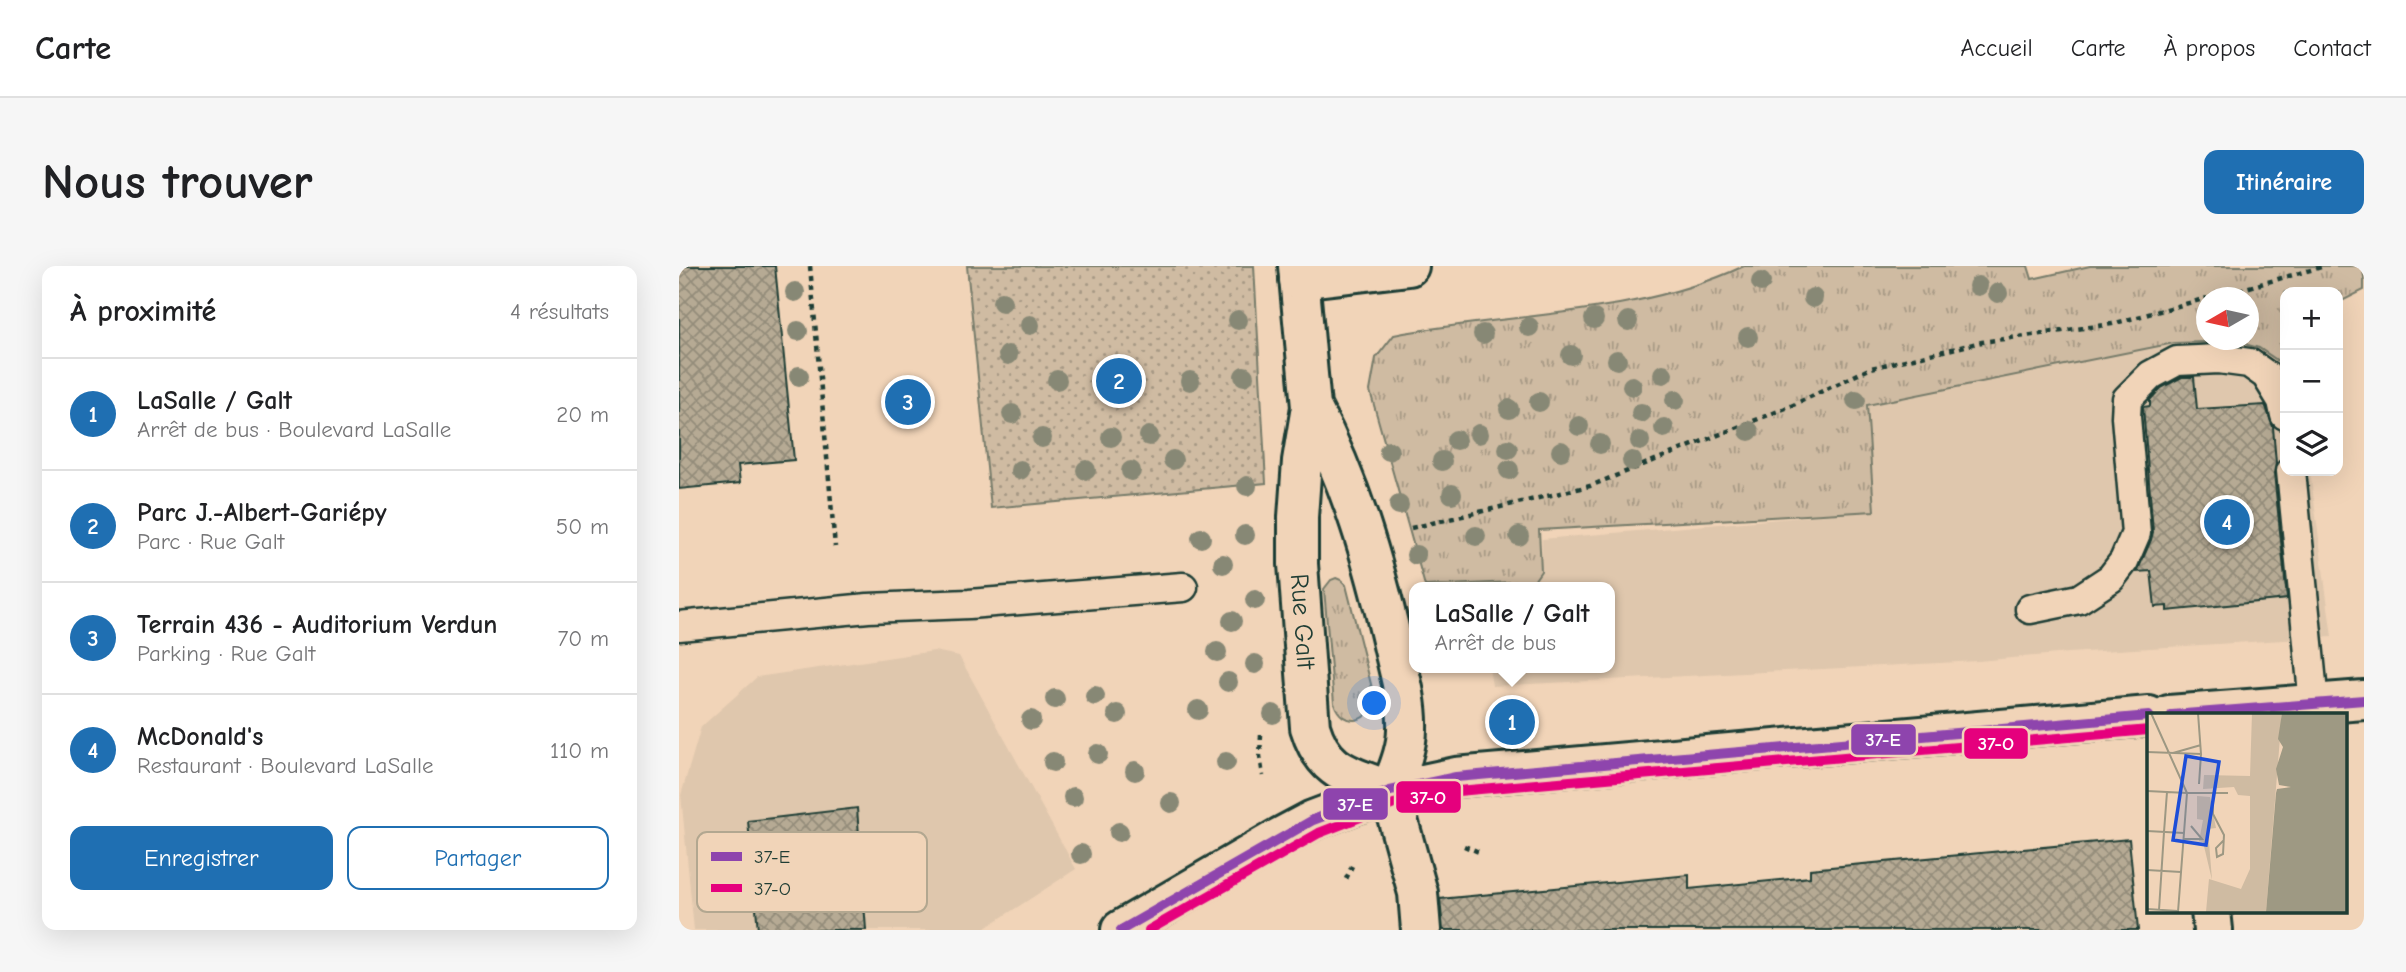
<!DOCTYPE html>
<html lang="fr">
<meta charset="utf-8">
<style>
body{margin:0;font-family:"Comic Neue",sans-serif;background:#f6f6f6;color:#202124}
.controls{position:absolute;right:21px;top:21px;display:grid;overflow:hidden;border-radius:14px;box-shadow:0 7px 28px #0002}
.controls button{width:63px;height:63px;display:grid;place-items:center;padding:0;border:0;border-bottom:2px solid #e0e0e0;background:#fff;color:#202124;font:35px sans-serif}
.compass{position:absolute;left:1517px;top:21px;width:63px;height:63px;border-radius:50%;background:#fff;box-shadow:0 7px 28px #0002;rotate:261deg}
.you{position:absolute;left:696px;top:438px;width:24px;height:24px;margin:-18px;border:5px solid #fff;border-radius:50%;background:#1a73e8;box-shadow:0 0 0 10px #1a73e833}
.badge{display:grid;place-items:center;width:46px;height:46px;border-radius:50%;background:#1f6fb2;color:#fff;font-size:23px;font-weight:700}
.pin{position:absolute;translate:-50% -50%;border:4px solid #fff;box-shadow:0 2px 7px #0006}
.popup{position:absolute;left:730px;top:316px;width:206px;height:91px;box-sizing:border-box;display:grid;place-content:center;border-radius:14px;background:#fff;filter:drop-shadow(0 2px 5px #0005);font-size:23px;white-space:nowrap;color:#757577}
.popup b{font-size:26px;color:#202124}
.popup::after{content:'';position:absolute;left:50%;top:100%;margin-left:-14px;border:14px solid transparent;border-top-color:#fff}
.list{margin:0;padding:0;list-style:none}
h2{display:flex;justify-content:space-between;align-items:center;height:91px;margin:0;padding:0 28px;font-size:30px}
h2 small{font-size:23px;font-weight:400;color:#757577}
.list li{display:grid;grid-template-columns:46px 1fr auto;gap:21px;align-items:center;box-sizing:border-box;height:112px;padding:0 28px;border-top:2px solid #e0e0e0}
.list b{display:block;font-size:26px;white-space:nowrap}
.list p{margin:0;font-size:23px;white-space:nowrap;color:#757577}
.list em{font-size:23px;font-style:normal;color:#757577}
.actions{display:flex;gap:14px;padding:21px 28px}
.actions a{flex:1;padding:16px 0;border:2px solid #1f6fb2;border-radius:14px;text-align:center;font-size:24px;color:#1f6fb2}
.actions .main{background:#1f6fb2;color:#fff}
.icon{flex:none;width:38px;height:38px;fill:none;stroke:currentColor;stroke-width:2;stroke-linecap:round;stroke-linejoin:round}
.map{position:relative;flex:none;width:1685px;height:664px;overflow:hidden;border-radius:14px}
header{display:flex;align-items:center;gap:42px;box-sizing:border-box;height:98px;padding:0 35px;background:#fff;border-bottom:2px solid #e0e0e0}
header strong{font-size:33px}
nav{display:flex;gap:38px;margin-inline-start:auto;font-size:24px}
.intro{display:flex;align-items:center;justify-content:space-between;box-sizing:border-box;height:168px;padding:0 42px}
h1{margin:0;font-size:49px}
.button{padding:18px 32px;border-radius:14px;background:#1f6fb2;color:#fff;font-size:24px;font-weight:700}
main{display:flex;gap:42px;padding:0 42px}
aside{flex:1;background:#fff;border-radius:14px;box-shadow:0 7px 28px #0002}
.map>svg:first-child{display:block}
.built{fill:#dfc7ad}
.grass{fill:url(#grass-tufts);stroke:#777c6b;stroke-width:2;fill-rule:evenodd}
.park{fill:url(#park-dots);stroke:#777c6b;stroke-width:2}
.building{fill:url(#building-cross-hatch);stroke:#1f3d34;stroke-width:2}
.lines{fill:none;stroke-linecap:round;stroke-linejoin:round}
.service-casing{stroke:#1f3d34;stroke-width:33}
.minor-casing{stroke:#1f3d34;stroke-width:44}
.secondary-casing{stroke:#1f3d34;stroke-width:44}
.path{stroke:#1f3d34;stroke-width:4.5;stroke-dasharray:5 5;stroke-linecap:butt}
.service{stroke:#f1d4b8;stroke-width:28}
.minor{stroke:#f1d4b8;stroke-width:38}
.secondary{stroke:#f1d4b8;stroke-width:38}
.bus-1-casing{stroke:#f1d4b8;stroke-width:16}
.bus-2-casing{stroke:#f1d4b8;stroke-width:16}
.bus-1{stroke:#8e44ad;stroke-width:10}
.bus-2{stroke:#e5007d;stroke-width:10}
.tree{fill:#878875}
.labels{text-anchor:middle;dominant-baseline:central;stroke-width:6;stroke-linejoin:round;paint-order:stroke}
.street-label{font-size:26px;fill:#1f3d34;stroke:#f1d4b8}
.inset-road{fill:none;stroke:#9d9883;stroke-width:2}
.view{fill:#1d4ed8;fill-opacity:0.15;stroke:#1d4ed8;stroke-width:3.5}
.inset-edge{fill:none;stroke:#1f3d34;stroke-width:3.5}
.key{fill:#f1d4b8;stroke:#b2a790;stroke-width:2}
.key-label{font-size:19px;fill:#1f3d34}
.line-badge{stroke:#f1d4b8;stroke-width:2.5}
.badge-label{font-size:19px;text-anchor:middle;font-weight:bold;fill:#fff}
</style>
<header>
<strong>Carte</strong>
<nav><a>Accueil</a><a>Carte</a><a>À propos</a><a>Contact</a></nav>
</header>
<div class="intro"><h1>Nous trouver</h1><a class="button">Itinéraire</a></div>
<main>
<aside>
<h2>À proximité<small>4 résultats</small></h2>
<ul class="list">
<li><span class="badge">1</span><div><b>LaSalle / Galt</b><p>Arrêt de bus · Boulevard LaSalle</p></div><em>20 m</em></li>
<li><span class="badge">2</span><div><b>Parc J.-Albert-Gariépy</b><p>Parc · Rue Galt</p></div><em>50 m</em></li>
<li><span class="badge">3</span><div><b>Terrain 436 - Auditorium Verdun</b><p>Parking · Rue Galt</p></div><em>70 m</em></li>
<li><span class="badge">4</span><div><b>McDonald's</b><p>Restaurant · Boulevard LaSalle</p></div><em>110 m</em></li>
</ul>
<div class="actions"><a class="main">Enregistrer</a><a>Partager</a></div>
</aside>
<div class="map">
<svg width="1685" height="664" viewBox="0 0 1685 664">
<defs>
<pattern id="grass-tufts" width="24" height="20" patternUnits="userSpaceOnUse" patternTransform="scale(1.75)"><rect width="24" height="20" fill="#cfbba2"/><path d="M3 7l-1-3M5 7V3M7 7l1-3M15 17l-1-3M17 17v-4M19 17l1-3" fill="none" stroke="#a79985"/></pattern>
<pattern id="park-dots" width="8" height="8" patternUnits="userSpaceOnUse" patternTransform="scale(1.75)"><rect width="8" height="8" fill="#cfbba2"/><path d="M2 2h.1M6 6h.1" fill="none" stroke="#a79985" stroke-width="1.8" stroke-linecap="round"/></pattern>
<pattern id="building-cross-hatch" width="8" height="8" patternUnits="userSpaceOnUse" patternTransform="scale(1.75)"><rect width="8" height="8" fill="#b6aa94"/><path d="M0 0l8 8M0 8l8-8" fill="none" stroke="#938c7a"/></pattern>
</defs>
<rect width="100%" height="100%" fill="#f1d4b8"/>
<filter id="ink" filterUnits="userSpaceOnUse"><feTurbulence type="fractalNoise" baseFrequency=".0143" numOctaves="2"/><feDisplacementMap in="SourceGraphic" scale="14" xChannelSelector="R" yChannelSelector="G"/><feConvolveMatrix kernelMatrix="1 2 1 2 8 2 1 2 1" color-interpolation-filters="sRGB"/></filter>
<g filter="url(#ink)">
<g class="built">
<path d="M 1524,75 L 1554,75 L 1580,82 L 1602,97 L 1606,104 L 1606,205 L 1631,205 L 1653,371 L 1389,387 L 1299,395 L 813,420 L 810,402 L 931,402 L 931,321 L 800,321 L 800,317 L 855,315 L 862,305 L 863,273 L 1194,245 L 1188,139 L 1447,86 L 1495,77 Z"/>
<path d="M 255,385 L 280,390 L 397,603 L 303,664 L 15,664 L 2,529 L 22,461 L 78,411 Z"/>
</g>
<g class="grass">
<path d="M 1065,0 L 1349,0 L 1353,13 L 1411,0 L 1685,0 L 1685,24 L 1659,37 L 1659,26 L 1606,26 L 1606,104 L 1602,97 L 1580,82 L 1554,75 L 1495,77 L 1188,139 L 1195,245 L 860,264 L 862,305 L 855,315 L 746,320 L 691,125 L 697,92 L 715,69 C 831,47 957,51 1065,0 ZM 1528,32 L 1570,32 L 1570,74 L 1528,74 Z"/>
<path d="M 657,312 L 662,314 L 667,319 L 695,430 C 693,458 663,463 655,437 L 645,323 L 652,314 Z"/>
</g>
<path class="park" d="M 288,0 L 575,0 L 587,217 L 312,242 Z"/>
<g class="building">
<path d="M 0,0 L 96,0 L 115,194 L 59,199 L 61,217 L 0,223 Z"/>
<path d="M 1503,111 L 1515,111 L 1518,143 L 1586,139 L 1587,141 L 1594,161 L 1597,197 L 1595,207 L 1608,333 L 1488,345 L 1488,340 L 1476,341 L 1472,305 L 1458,306 L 1472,274 L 1474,266 L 1464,141 L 1471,140 L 1471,134 L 1482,122 Z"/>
<path d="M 178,542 L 187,664 L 79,664 L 69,555 Z"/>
<path d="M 1450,573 L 1459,664 L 764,664 L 761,633 L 1010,609 L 1010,623 L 1131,611 L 1131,603 Z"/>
</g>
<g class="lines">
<defs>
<g id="service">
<path d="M 1612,205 L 1635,438"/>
<path d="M 1351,343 L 1400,333 L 1432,312 L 1445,295 L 1457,267 L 1447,151 L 1448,133 L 1472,109 L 1498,95 L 1540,93 L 1570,97 L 1587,109 L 1603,135 L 1606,149"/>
<path d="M 0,360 L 189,342 L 290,338 L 504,321"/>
</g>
<g id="minor">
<path id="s1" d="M 619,0 L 632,141 L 623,195 L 619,251 L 619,298 L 631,461 C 645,507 670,509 711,525 C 718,506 728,484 728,463 C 729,435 720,406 714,379 C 695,296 672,216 632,141"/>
<path d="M 620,13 L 730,0"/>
<path d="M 1532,645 L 1534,664"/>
</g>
<g id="secondary">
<path d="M 1490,449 L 1685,434"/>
<path d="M 711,525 L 739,627 L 742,664"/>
<path d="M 442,664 L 602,571 L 634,554 L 711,525 L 777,511 L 1470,450"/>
</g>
</defs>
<use href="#service" class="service-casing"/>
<use href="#minor" class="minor-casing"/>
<use href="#secondary" class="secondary-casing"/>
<g class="path">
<path d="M 131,0 L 156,281"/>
<path d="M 1531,32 L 1646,0"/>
<path d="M 732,262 L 911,220 L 1112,140 L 1192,102 L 1303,76 L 1433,58 L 1528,32"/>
<path d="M 582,469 L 581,490 L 584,510"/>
<path d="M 785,580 L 800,586"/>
<path d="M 667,613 L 673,600"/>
</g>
<use href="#service" class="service"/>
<use href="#minor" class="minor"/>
<use href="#secondary" class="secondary"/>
<defs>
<g id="bus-1">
<path d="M 1493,449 L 1685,434"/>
<path d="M 442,664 L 634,554 L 711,525 L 777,511 L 1470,450"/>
</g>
<path id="bus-2" d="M 470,664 L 640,567 L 715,538 L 779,525 L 1470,464"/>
</defs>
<use href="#bus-1" class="bus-1-casing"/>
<use href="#bus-2" class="bus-2-casing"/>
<use href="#bus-1" class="bus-1"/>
<use href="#bus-2" class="bus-2"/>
</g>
<g class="tree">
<circle cx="1082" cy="16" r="10"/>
<circle cx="1299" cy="20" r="10"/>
<circle cx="116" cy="26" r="10"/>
<circle cx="1319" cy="27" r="10"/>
<circle cx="1134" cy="32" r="10"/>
<circle cx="323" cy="36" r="10"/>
<circle cx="915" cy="53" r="10"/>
<circle cx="559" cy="54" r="10"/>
<circle cx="949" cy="55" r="10"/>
<circle cx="351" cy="59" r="10"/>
<circle cx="850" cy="61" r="10"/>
<circle cx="119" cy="65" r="10"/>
<circle cx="804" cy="68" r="10"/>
<circle cx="1069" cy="71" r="10"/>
<circle cx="329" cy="89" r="10"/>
<circle cx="892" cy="89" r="10"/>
<circle cx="938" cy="94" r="10"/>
<circle cx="984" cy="108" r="10"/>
<circle cx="120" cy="110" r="10"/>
<circle cx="565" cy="110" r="10"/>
<circle cx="378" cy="114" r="10"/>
<circle cx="511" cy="115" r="10"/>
<circle cx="953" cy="120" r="10"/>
<circle cx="996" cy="134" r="10"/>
<circle cx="1177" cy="134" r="10"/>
<circle cx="860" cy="136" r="10"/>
<circle cx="830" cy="143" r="10"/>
<circle cx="962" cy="147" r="10"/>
<circle cx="333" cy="148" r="10"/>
<circle cx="900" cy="160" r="10"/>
<circle cx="985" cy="162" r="10"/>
<circle cx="1070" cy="165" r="10"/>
<circle cx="800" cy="168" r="10"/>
<circle cx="470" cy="170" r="10"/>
<circle cx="432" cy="171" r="10"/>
<circle cx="363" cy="172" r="10"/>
<circle cx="777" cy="174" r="10"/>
<circle cx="961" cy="175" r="10"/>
<circle cx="921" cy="178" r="10"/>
<circle cx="829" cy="183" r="10"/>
<circle cx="710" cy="185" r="10"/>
<circle cx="882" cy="185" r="10"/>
<circle cx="494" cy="194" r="10"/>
<circle cx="763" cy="195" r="10"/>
<circle cx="953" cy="195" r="10"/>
<circle cx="341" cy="204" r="10"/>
<circle cx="407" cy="204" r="10"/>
<circle cx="830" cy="204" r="10"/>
<circle cx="452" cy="205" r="10"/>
<circle cx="568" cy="220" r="10"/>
<circle cx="773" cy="228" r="10"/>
<circle cx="720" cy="239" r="10"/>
<circle cx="566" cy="269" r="10"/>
<circle cx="797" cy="270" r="10"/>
<circle cx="840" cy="270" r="10"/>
<circle cx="522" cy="272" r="10"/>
<circle cx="737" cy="289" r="10"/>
<circle cx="544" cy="298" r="10"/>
<circle cx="576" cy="334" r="10"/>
<circle cx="553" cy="355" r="10"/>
<circle cx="538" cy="386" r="10"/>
<circle cx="576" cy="398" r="10"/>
<circle cx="549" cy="416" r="10"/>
<circle cx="416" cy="430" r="10"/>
<circle cx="376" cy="433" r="10"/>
<circle cx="519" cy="444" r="10"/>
<circle cx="438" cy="448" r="10"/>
<circle cx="594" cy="448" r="10"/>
<circle cx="352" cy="454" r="10"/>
<circle cx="419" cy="488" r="10"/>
<circle cx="374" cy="496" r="10"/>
<circle cx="547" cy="496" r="10"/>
<circle cx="456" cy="505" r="10"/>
<circle cx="394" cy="531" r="10"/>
<circle cx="492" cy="537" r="10"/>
<circle cx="440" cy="566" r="10"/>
<circle cx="402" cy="588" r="10"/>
</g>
</g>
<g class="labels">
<g class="street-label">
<text stroke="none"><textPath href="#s1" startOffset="357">Rue Galt</textPath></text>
</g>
</g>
<g transform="translate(1468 447)">
<rect width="200" height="200" fill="#f1d4b8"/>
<path d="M 50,83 L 63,84 L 69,115 L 61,116 L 65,167 L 56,129 L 52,128 L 56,107 L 50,106 Z" fill="#cfbba2"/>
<path d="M 105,0 L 135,0 L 119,199 L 59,199 L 62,166 L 94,176 L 103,156 L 103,83 L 91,82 L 87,74 L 56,76 L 57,62 L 103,63 Z" fill="#cfbba2"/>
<path d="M 135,0 L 199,0 L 199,199 L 119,199 L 129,80 L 130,76 L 144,74 L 132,72 L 129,56 L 136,34 L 131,26 Z" fill="#9e9983"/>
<path class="inset-road" d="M 4,0 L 40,80 L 31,199M 0,39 L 54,41 L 51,0M 26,40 L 54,32M 52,71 L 54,41M 0,78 L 40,80M 66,79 L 66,101 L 77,122 L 76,141 L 70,144 L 69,135 L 77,127M 40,80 L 81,80M 0,118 L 37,120M 17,119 L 20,79M 37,126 L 55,126 L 44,113M 0,157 L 34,159M 0,196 L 31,198M 12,197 L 17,119"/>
<path class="view" d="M 39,43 L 72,49 L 59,132 L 26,127 Z"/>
<rect width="200" height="200" class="inset-edge"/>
</g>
<rect x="18" y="566" width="230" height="80" rx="10" class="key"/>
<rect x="32" y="586" width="31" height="9" fill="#8e44ad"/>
<rect x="32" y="618" width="31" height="8" fill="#e5007d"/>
<g class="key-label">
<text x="75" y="597">37-E</text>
<text x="75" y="629">37-O</text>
</g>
<g class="line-badge">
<rect x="1171" y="457" width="67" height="33" rx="7" fill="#8e44ad"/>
<rect x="1284" y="461" width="66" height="33" rx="7" fill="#e5007d"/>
<rect x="716" y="514" width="67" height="34" rx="7" fill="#e5007d"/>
<rect x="643" y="521" width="67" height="34" rx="7" fill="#8e44ad"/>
</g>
<g class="badge-label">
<text x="1204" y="480">37-E</text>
<text x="1317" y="484">37-O</text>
<text x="749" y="538">37-O</text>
<text x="676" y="545">37-E</text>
</g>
</svg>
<div class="controls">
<button>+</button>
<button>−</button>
<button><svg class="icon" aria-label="layers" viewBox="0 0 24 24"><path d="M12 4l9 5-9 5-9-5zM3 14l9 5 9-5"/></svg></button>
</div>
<svg class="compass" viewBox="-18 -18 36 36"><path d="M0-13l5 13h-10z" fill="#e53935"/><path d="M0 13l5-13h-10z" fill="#757577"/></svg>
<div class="you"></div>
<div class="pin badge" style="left:833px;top:456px">1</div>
<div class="popup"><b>LaSalle / Galt</b>Arrêt de bus</div>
<div class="pin badge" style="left:440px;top:115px">2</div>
<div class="pin badge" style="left:229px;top:136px">3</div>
<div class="pin badge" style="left:1548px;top:256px">4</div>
</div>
</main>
